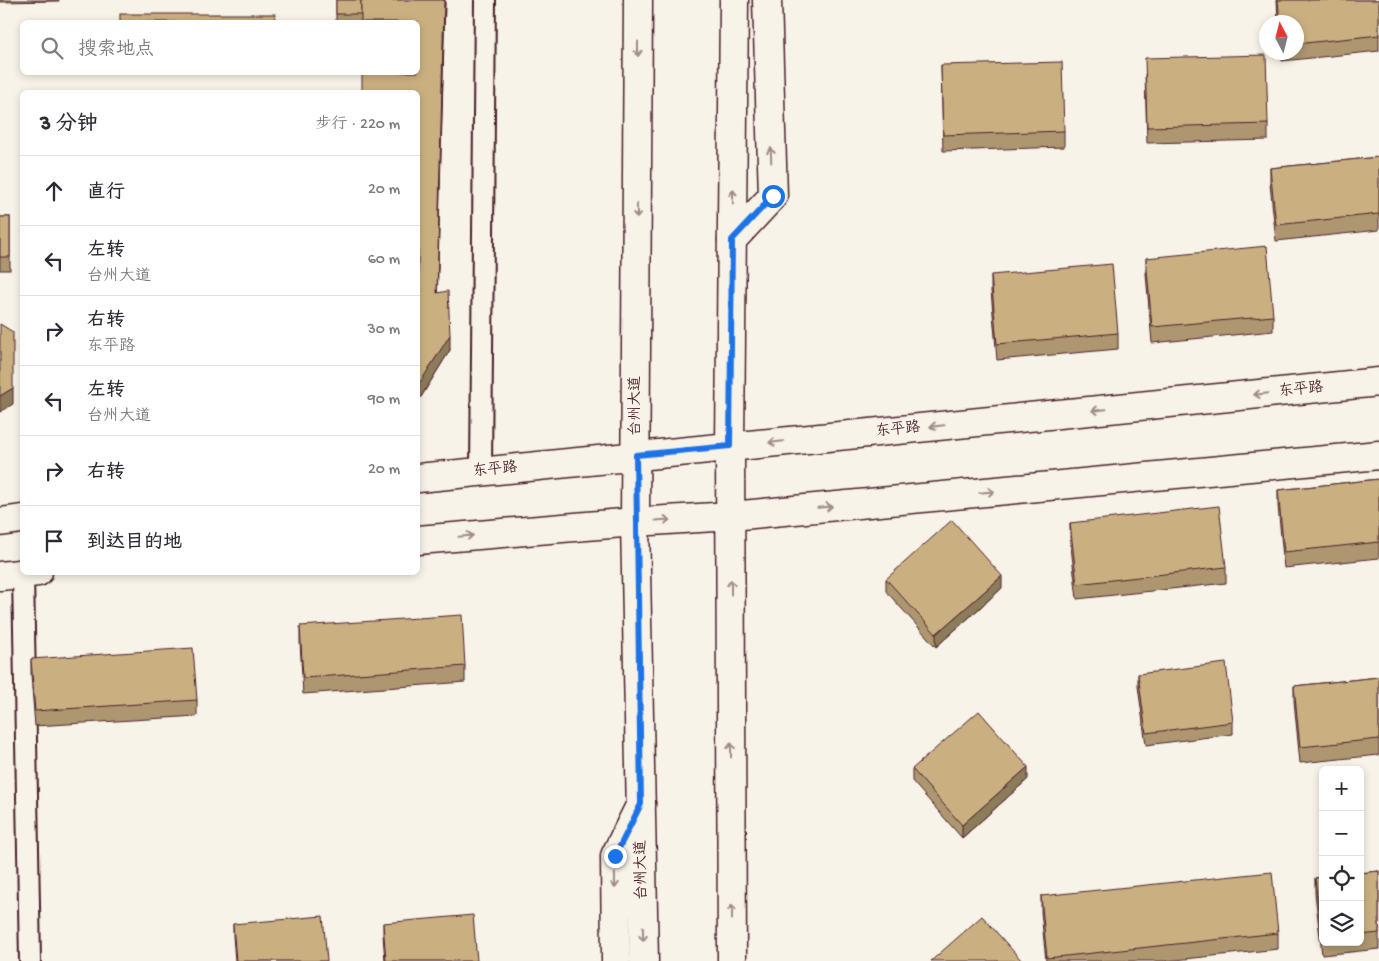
<!DOCTYPE html>
<html lang="zh">
<meta charset="utf-8">
<style>
body{margin:0;font-family:"Gochi Hand","LXGW WenKai TC",sans-serif;background:#f7f7f7;color:#2b2b33}
.controls{position:absolute;right:15px;bottom:15px;display:grid;overflow:hidden;border-radius:8px;box-shadow:0 2px 8px #0003}
.controls button{width:45px;height:45px;display:grid;place-items:center;padding:0;border:0;border-bottom:1px solid #e1e1e2;background:#fff;color:#2b2b33;font:25px sans-serif}
.compass{position:absolute;left:1259px;top:15px;width:45px;height:45px;border-radius:50%;background:#fff;box-shadow:0 2px 8px #0003;rotate:353deg}
.stop{position:absolute;width:15px;height:15px;margin:-11px;border:4px solid #1a73e8;border-radius:50%;background:#fff}
.stop.end{background:#1a73e8;border-color:#fff;box-shadow:0 1px 5px #0008}
.list{margin:0;padding:0;list-style:none}
h2{display:flex;justify-content:space-between;align-items:center;height:65px;margin:0;padding:0 20px;font-size:21px}
h2 small{font-size:16px;font-weight:400;color:#7c7c81}
.list li{display:grid;grid-template-columns:32px 1fr auto;gap:15px;align-items:center;box-sizing:border-box;height:70px;padding:0 20px;border-top:1px solid #e1e1e2}
.list b{display:block;font-size:19px;white-space:nowrap}
.list p{margin:0;font-size:16px;white-space:nowrap;color:#7c7c81}
.list em{font-size:16px;font-style:normal;color:#7c7c81}
.icon{flex:none;width:28px;height:28px;fill:none;stroke:currentColor;stroke-width:2;stroke-linecap:round;stroke-linejoin:round}
.map{position:relative;flex:none;width:1379px;height:961px;overflow:hidden}
.search{position:absolute;background:#fff;box-shadow:0 2px 8px #0003;left:20px;top:20px;width:400px;height:55px;display:flex;align-items:center;gap:12px;box-sizing:border-box;padding:0 18px;border-radius:8px;color:#7c7c81;font-size:19px}
.panel{position:absolute;background:#fff;box-shadow:0 2px 8px #0003;left:20px;top:90px;width:400px;height:485px;border-radius:8px}
.map>svg:first-child{display:block}
.lines{fill:none;stroke-linecap:round;stroke-linejoin:round}
.street-casing{stroke:#4a1f2b;stroke-width:24}
.secondary-casing{stroke:#4a1f2b;stroke-width:31}
.primary-casing{stroke:#4a1f2b;stroke-width:31}
.street{stroke:#f7f3e8;stroke-width:20}
.secondary{stroke:#f7f3e8;stroke-width:28}
.primary{stroke:#f7f3e8;stroke-width:28}
.wall{fill:#ae976f;stroke:#4a1f2b}
.shaded-wall{fill:#8d7b5a;stroke:#4a1f2b}
.building{fill:#cab081;stroke:#4a1f2b}
.oneway{stroke:#a0898a}
.route{stroke:#1a73e8;stroke-width:6}
.labels{text-anchor:middle;dominant-baseline:central;stroke-width:4;stroke-linejoin:round;paint-order:stroke}
.street-label{font-size:15px;fill:#4a1f2b;stroke:#f7f3e8}
</style>
<div class="map">
<svg width="1379" height="961" viewBox="0 0 1379 961">
<rect width="100%" height="100%" fill="#f7f3e8"/>
<filter id="ink" filterUnits="userSpaceOnUse"><feTurbulence type="fractalNoise" baseFrequency=".02" numOctaves="2"/><feDisplacementMap in="SourceGraphic" scale="10" xChannelSelector="R" yChannelSelector="G"/><feConvolveMatrix kernelMatrix="1 2 1 2 8 2 1 2 1" color-interpolation-filters="sRGB"/></filter>
<g filter="url(#ink)">
<g class="lines">
<defs>
<g id="street">
<path d="M 481,471 L 485,0"/>
<path d="M 23,574 L 30,961"/>
</g>
<g id="secondary">
<path d="M 732,240 L 773,196 L 767,0"/>
<path d="M 418,478 L 1379,382"/>
<path d="M 0,522 L 22,519"/>
<path d="M 418,540 L 635,522 L 731,516 L 1379,455"/>
<path d="M 0,576 L 38,572"/>
<path d="M 616,961 L 615,856 L 641,804"/>
</g>
<g id="primary">
<path d="M 638,0 L 635,522 L 644,961"/>
<path d="M 732,961 L 730,446 L 734,0"/>
</g>
</defs>
<use href="#street" class="street-casing"/>
<use href="#secondary" class="secondary-casing"/>
<use href="#primary" class="primary-casing"/>
<use href="#street" class="street"/>
<use href="#secondary" class="secondary"/>
<use href="#primary" class="primary"/>
</g>
<g class="wall">
<path d="M 0,0 L 59,0 L 59,1 L 0,2 Z"/>
<path d="M 336,0 L 445,0 L 437,293 L 450,350 L 421,397 L 418,22 L 336,22 Z"/>
<path d="M 1277,0 L 1379,0 L 1379,51 L 1282,61 L 1281,52 L 1296,52 L 1296,22 L 1278,22 Z"/>
<path d="M 941,65 L 1064,131 L 1064,147 L 943,151 Z"/>
<path d="M 1145,74 L 1268,124 L 1268,140 L 1147,143 Z"/>
<path d="M 1379,157 L 1379,230 L 1276,241 L 1270,184 L 1270,168 Z"/>
<rect x="0" y="217" width="10" height="53"/>
<path d="M 1146,258 L 1273,316 L 1273,331 L 1152,343 L 1146,274 Z"/>
<path d="M 991,275 L 1118,333 L 1118,349 L 997,360 L 991,291 Z"/>
<path d="M 1379,479 L 1379,558 L 1284,568 L 1278,506 L 1278,490 Z"/>
<path d="M 1070,523 L 1226,567 L 1226,583 L 1077,599 L 1070,538 Z"/>
<path d="M 886,579 L 1002,588 L 936,647 L 886,591 Z"/>
<path d="M 300,626 L 465,666 L 465,682 L 303,694 L 300,642 Z"/>
<path d="M 31,659 L 197,700 L 197,716 L 35,726 L 31,675 Z"/>
<path d="M 1138,674 L 1233,722 L 1233,734 L 1146,745 L 1138,686 Z"/>
<path d="M 1379,677 L 1379,755 L 1300,763 L 1294,701 L 1294,686 Z"/>
<path d="M 912,769 L 1028,779 L 962,838 L 912,781 Z"/>
<path d="M 1379,871 L 1379,949 L 1322,955 L 1315,893 L 1315,878 L 1323,877 L 1323,942 L 1360,942 L 1360,873 Z"/>
<path d="M 1041,896 L 1278,933 L 1278,949 L 1166,961 L 1046,961 L 1041,912 Z"/>
<path d="M 383,923 L 477,961 L 385,961 L 383,935 Z"/>
<path d="M 233,924 L 327,961 L 235,961 L 233,936 Z"/>
</g>
<g class="shaded-wall">
<path d="M 444,0 L 445,0 L 437,309 L 437,293 Z"/>
<path d="M 450,335 L 450,350 L 421,397 L 418,398 L 418,382 Z"/>
<path d="M 13,388 L 13,404 L 0,412 L 0,396 Z"/>
<path d="M 1002,576 L 1002,588 L 936,647 L 936,634 Z"/>
<path d="M 1028,767 L 1028,779 L 962,838 L 962,825 Z"/>
</g>
<g class="building">
<rect x="336" y="0" width="25" height="14"/>
<path d="M 361,0 L 444,0 L 437,293 L 448,291 L 450,335 L 421,381 L 418,382 L 418,92 L 362,92 L 362,72 L 418,72 L 418,22 L 361,22 Z"/>
<path d="M 1278,0 L 1379,0 L 1379,35 L 1296,44 L 1296,22 L 1280,22 Z"/>
<rect x="120" y="14" width="155" height="8"/>
<path d="M 1266,55 L 1268,124 L 1147,127 L 1145,58 Z"/>
<path d="M 1062,62 L 1064,131 L 943,135 L 941,65 Z"/>
<path d="M 1379,157 L 1379,214 L 1276,225 L 1270,168 Z"/>
<rect x="0" y="217" width="10" height="40"/>
<path d="M 1267,246 L 1273,316 L 1152,327 L 1146,258 Z"/>
<path d="M 1112,264 L 1118,333 L 997,344 L 991,275 Z"/>
<path d="M 0,324 L 13,332 L 13,388 L 0,396 Z"/>
<path d="M 1379,479 L 1379,542 L 1284,552 L 1278,490 Z"/>
<path d="M 1219,506 L 1226,567 L 1077,584 L 1070,523 Z"/>
<path d="M 952,520 L 1002,576 L 936,634 L 886,579 Z"/>
<path d="M 462,615 L 465,666 L 303,678 L 300,626 Z"/>
<path d="M 193,648 L 197,700 L 35,711 L 31,659 Z"/>
<path d="M 1226,663 L 1233,722 L 1146,733 L 1138,674 Z"/>
<path d="M 1379,677 L 1379,739 L 1300,747 L 1294,686 Z"/>
<path d="M 979,711 L 1028,767 L 962,825 L 912,769 Z"/>
<path d="M 1379,871 L 1379,933 L 1360,935 L 1360,873 Z"/>
<path d="M 1272,872 L 1278,933 L 1047,958 L 1041,896 Z"/>
<path d="M 1323,877 L 1323,939 L 1322,939 L 1315,878 Z"/>
<path d="M 473,915 L 477,961 L 386,961 L 383,923 Z"/>
<path d="M 323,916 L 327,961 L 236,961 L 233,924 Z"/>
<path d="M 982,916 L 1022,961 L 931,961 Z"/>
</g>
<defs><path id="oneway-shaft" d="M-6 0H5M1.5-3L5.5 0L1.5 3" fill="none" stroke-width="1.6" stroke-linecap="round" stroke-linejoin="round" transform="scale(1.25)"/></defs>
<g class="oneway">
<use href="#oneway-shaft" transform="translate(638 49) rotate(90)"/>
<use href="#oneway-shaft" transform="translate(771 155) rotate(-92)"/>
<use href="#oneway-shaft" transform="translate(733 197) rotate(-89)"/>
<use href="#oneway-shaft" transform="translate(637 211) rotate(90)"/>
<use href="#oneway-shaft" transform="translate(1261 394) rotate(174)"/>
<use href="#oneway-shaft" transform="translate(1099 410) rotate(174)"/>
<use href="#oneway-shaft" transform="translate(937 426) rotate(174)"/>
<use href="#oneway-shaft" transform="translate(776 442) rotate(174)"/>
<use href="#oneway-shaft" transform="translate(987 492) rotate(-5)"/>
<use href="#oneway-shaft" transform="translate(825 507) rotate(-5)"/>
<use href="#oneway-shaft" transform="translate(663 520) rotate(-4)"/>
<use href="#oneway-shaft" transform="translate(466 536) rotate(-5)"/>
<use href="#oneway-shaft" transform="translate(731 587) rotate(-90)"/>
<use href="#oneway-shaft" transform="translate(731 750) rotate(-90)"/>
<use href="#oneway-shaft" transform="translate(615 881) rotate(89)"/>
<use href="#oneway-shaft" transform="translate(732 912) rotate(-90)"/>
<use href="#oneway-shaft" transform="translate(643 934) rotate(89)"/>
</g>
</g>
<g class="lines" filter="url(#ink)">
<path class="route" d="M 615,856 L 641,804 L 636,455 L 730,446 L 732,240 L 773,196"/>
</g>
<g class="labels">
<g class="street-label">
<text transform="translate(1301 390) rotate(-6)">东平路</text>
<text transform="translate(636 406) rotate(-90)">台州大道</text>
<text transform="translate(898 430) rotate(-6)">东平路</text>
<text transform="translate(495 470) rotate(-6)">东平路</text>
<text transform="translate(642 870) rotate(-91)">台州大道</text>
</g>
</g>
</svg>
<div class="controls">
<button>+</button>
<button>−</button>
<button><svg class="icon" aria-label="locate" viewBox="0 0 24 24"><circle cx="12" cy="12" r="6"/><path d="M12 2v4M12 18v4M2 12h4M18 12h4"/></svg></button>
<button><svg class="icon" aria-label="layers" viewBox="0 0 24 24"><path d="M12 4l9 5-9 5-9-5zM3 14l9 5 9-5"/></svg></button>
</div>
<svg class="compass" viewBox="-18 -18 36 36"><path d="M0-13l5 13h-10z" fill="#e53935"/><path d="M0 13l5-13h-10z" fill="#7c7c81"/></svg>
<div class="stop" style="left:773px;top:196px"></div>
<div class="stop end" style="left:615px;top:856px"></div>
<div class="search"><svg class="icon" aria-label="search" viewBox="0 0 24 24"><circle cx="10" cy="10" r="6"/><path d="M15 15l6 6"/></svg>搜索地点</div>
<section class="panel">
<h2>3 分钟<small>步行 · 220 m</small></h2>
<ul class="list">
<li><svg class="icon" aria-label="ahead" viewBox="0 0 24 24"><path d="M12 20V5M6 11l6-6 6 6"/></svg><div><b>直行</b></div><em>20 m</em></li>
<li><svg class="icon" aria-label="left" viewBox="0 0 24 24"><path d="M17 20v-9H6M10 6l-5 5 5 5"/></svg><div><b>左转</b><p>台州大道</p></div><em>60 m</em></li>
<li><svg class="icon" aria-label="right" viewBox="0 0 24 24"><path d="M7 20v-9h11M14 6l5 5-5 5"/></svg><div><b>右转</b><p>东平路</p></div><em>30 m</em></li>
<li><svg class="icon" aria-label="left" viewBox="0 0 24 24"><path d="M17 20v-9H6M10 6l-5 5 5 5"/></svg><div><b>左转</b><p>台州大道</p></div><em>90 m</em></li>
<li><svg class="icon" aria-label="right" viewBox="0 0 24 24"><path d="M7 20v-9h11M14 6l5 5-5 5"/></svg><div><b>右转</b></div><em>20 m</em></li>
<li><svg class="icon" aria-label="arrive" viewBox="0 0 24 24"><path d="M6 21V4h12l-3 4 3 4H6"/></svg><div><b>到达目的地</b></div></li>
</ul>
</section>
</div>
